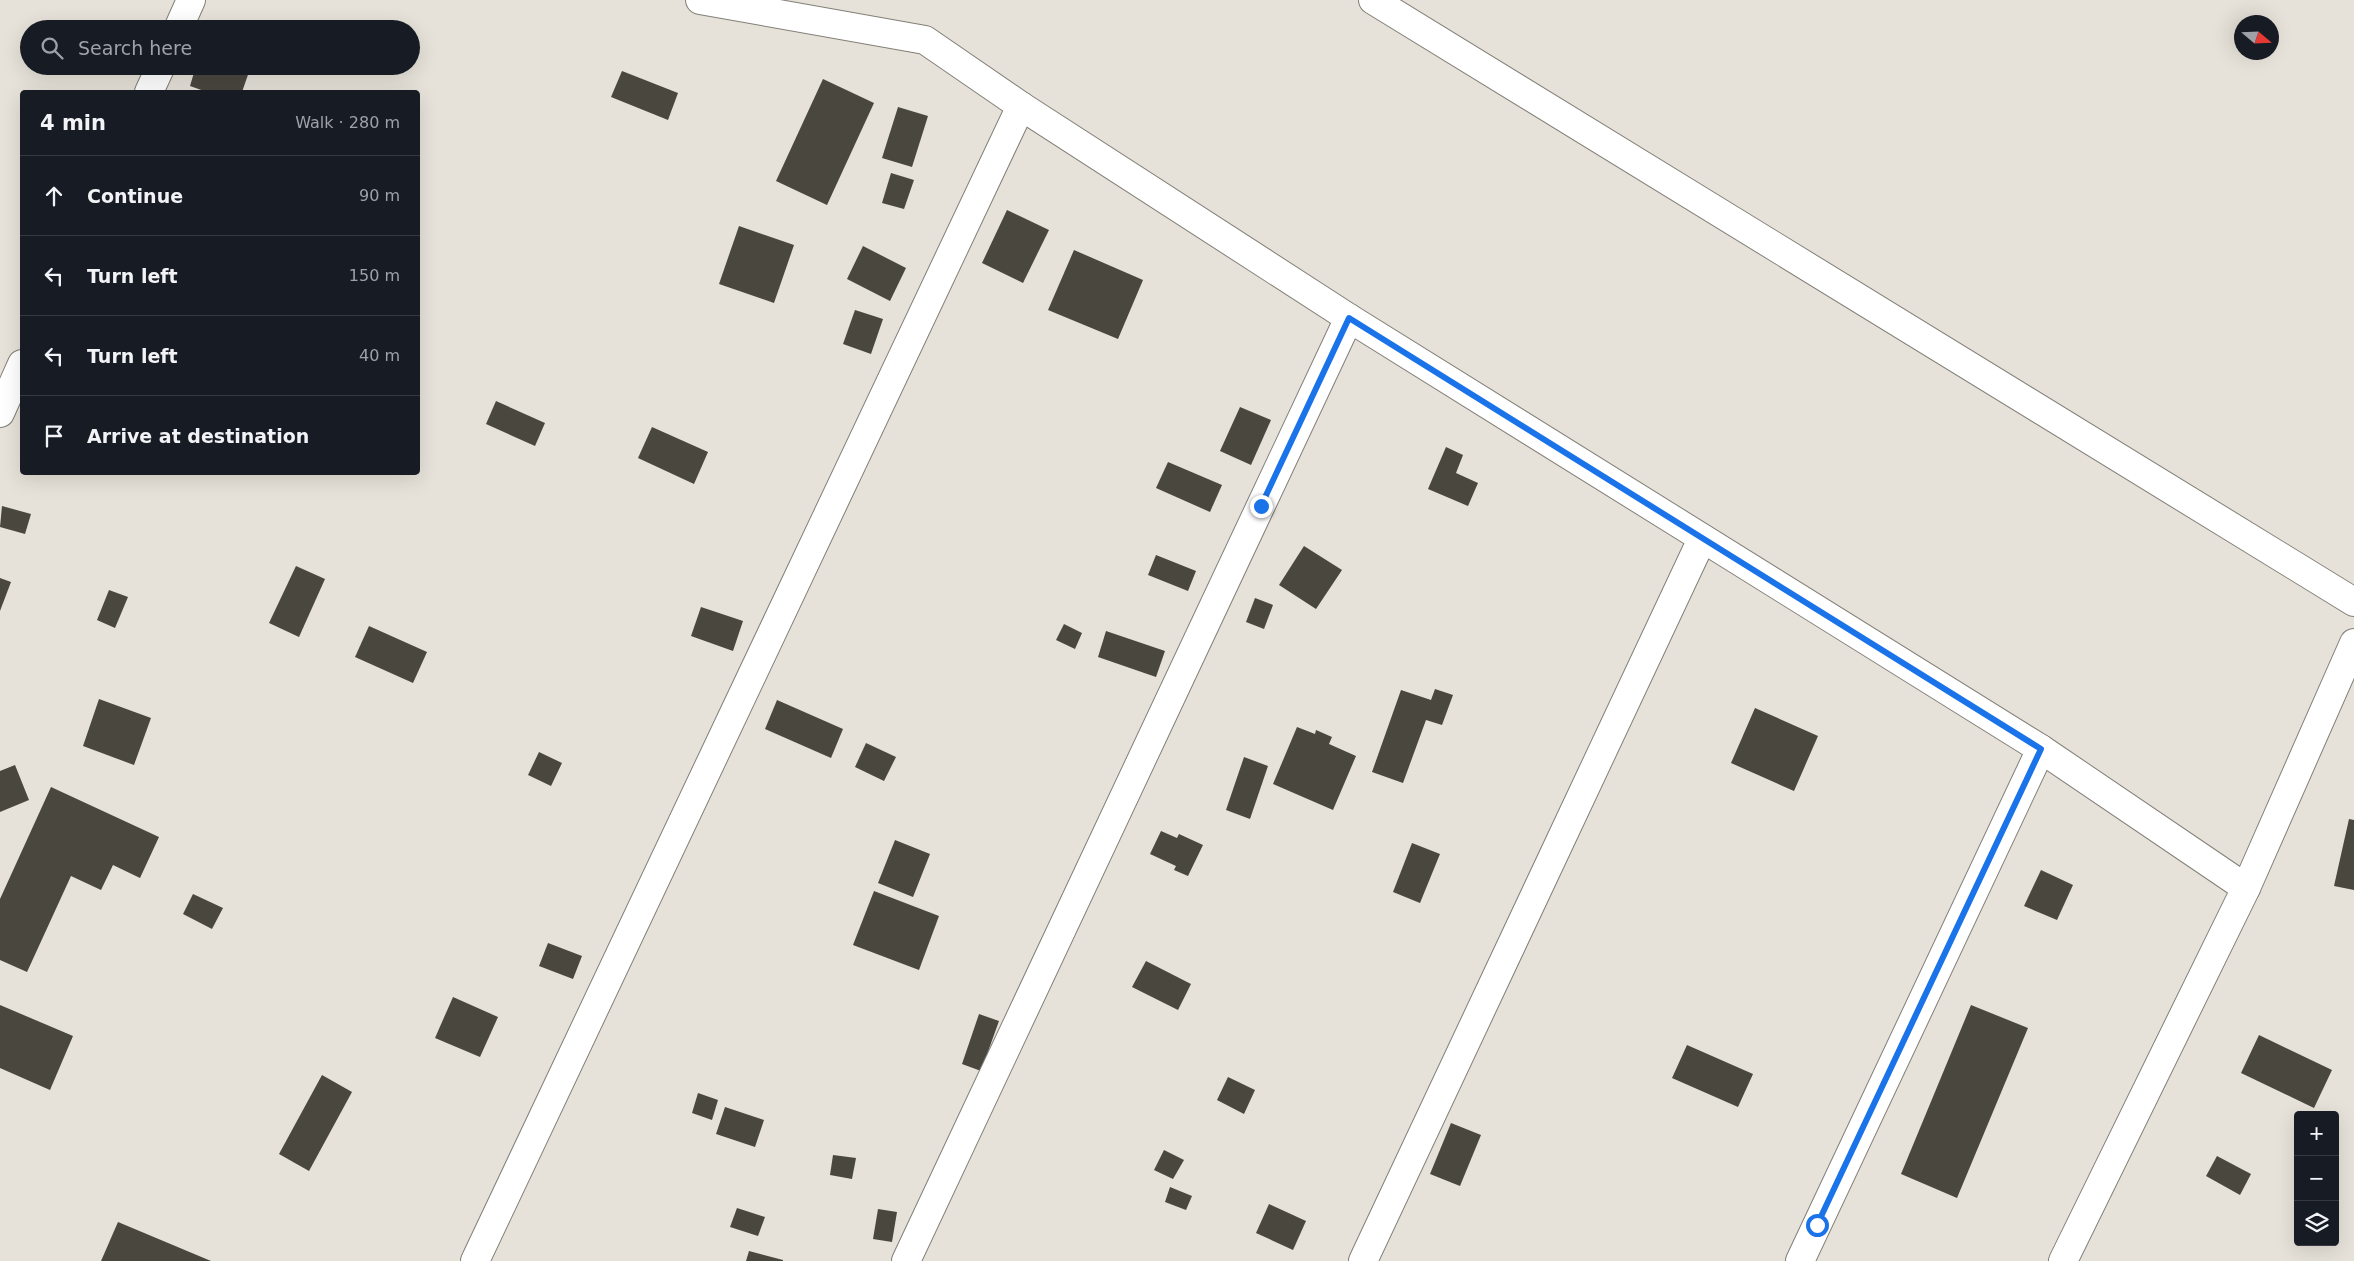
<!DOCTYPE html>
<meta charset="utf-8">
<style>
body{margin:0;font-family:"DejaVu Sans",sans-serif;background:#20242c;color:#f1f3f6}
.controls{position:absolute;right:15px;bottom:15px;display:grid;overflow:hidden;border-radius:5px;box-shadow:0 5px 20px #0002}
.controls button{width:45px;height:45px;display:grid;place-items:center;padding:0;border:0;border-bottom:1px solid #363941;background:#171b24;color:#f1f3f6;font:25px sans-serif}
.compass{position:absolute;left:2234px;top:15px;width:45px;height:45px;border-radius:50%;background:#171b24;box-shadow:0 5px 20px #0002;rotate:109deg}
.stop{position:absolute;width:15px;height:15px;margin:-11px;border:4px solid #1a73e8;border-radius:50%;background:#fff}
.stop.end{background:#1a73e8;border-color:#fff;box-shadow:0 1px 5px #0008}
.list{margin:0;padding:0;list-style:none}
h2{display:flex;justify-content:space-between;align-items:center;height:65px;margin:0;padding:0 20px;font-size:21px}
h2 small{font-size:16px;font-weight:400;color:#9ea1a6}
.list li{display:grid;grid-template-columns:32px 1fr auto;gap:15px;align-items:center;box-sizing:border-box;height:80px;padding:0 20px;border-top:1px solid #363941}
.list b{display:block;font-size:19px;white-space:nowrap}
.list em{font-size:16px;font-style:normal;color:#9ea1a6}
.icon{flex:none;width:28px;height:28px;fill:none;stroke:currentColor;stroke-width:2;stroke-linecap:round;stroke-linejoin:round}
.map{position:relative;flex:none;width:2354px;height:1261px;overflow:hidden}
.search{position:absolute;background:#171b24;box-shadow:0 5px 20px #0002;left:20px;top:20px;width:400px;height:55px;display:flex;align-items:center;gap:12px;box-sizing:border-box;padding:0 18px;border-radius:28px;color:#9ea1a6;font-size:19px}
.panel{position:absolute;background:#171b24;box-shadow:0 5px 20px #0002;left:20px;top:90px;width:400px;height:385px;border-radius:5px}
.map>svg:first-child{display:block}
.building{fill:#4a473f}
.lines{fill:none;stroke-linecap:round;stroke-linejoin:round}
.minor-casing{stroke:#827f77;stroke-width:30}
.minor{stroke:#fff;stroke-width:28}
.route{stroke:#1a73e8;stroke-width:6}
</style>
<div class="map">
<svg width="2354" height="1261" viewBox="0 0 2354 1261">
<rect width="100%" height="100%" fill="#e6e2d9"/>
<g class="building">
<path d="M 211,21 L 232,28 L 232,29 L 208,29 Z"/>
<path d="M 196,66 L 251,66 L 242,92 L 207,92 L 190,86 Z"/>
<path d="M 622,71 L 678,93 L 668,120 L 611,97 Z"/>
<path d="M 823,79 L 874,103 L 827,205 L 776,181 Z"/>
<path d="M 898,107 L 928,116 L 912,167 L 882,158 Z"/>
<path d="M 891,173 L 914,180 L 904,209 L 882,203 Z"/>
<path d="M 1007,210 L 1049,230 L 1023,283 L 982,263 Z"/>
<path d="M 739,226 L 794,245 L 774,303 L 719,284 Z"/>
<path d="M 863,246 L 906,268 L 890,301 L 847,279 Z"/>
<path d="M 1074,250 L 1143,280 L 1118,339 L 1048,310 Z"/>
<path d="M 855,310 L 883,319 L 871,354 L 843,344 Z"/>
<path d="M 496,401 L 545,423 L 535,446 L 486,424 Z"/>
<path d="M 1240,407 L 1271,420 L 1251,465 L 1220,451 Z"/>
<path d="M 652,427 L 708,452 L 694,484 L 638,458 Z"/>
<path d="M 1446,447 L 1463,455 L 1456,473 L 1478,483 L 1468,506 L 1428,489 Z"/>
<path d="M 1168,462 L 1222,485 L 1210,512 L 1156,488 Z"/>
<path d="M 2,506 L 31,514 L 25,534 L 0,527 Z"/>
<path d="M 1304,546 L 1342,570 L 1316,609 L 1279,585 Z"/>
<path d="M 1156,555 L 1196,571 L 1188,591 L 1148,575 Z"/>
<path d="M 296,566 L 325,579 L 299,637 L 269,623 Z"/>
<path d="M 0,578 L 11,582 L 0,611 Z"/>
<path d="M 109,590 L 128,597 L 115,628 L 97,620 Z"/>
<path d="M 1255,598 L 1273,605 L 1264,629 L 1246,622 Z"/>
<path d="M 701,607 L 743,621 L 733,651 L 691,636 Z"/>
<path d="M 1064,624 L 1082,633 L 1075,649 L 1056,640 Z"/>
<path d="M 369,626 L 427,652 L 413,683 L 355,657 Z"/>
<path d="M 1106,631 L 1165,651 L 1156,677 L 1098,657 Z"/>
<path d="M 1435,689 L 1453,695 L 1442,725 L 1426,720 L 1403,783 L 1372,772 L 1401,690 L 1431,700 Z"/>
<path d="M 99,699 L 151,718 L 134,765 L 83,746 Z"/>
<path d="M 777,700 L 843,729 L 831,758 L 765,729 Z"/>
<path d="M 1755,708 L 1818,736 L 1794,791 L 1731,763 Z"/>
<path d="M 1297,727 L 1315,734 L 1316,730 L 1332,737 L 1329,744 L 1356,756 L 1333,810 L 1273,784 Z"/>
<path d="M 866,743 L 896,757 L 884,781 L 855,767 Z"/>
<path d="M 539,752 L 562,763 L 551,786 L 528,775 Z"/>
<path d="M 1244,757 L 1268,766 L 1250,819 L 1226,810 Z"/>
<path d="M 15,765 L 29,800 L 0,812 L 0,771 Z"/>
<path d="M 51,787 L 159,837 L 140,878 L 113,865 L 101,890 L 71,876 L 27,972 L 0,960 L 0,899 Z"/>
<path d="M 2349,819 L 2354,820 L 2354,890 L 2334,886 Z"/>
<path d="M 1161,831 L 1177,838 L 1179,834 L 1203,845 L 1188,876 L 1174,870 L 1176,866 L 1150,854 Z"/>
<path d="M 895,840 L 930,854 L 913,897 L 878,883 Z"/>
<path d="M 1412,843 L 1440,854 L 1420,903 L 1393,892 Z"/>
<path d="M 2041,870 L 2073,885 L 2057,920 L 2024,906 Z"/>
<path d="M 874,891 L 939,916 L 919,970 L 853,945 Z"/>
<path d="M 193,894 L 223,908 L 212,929 L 183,914 Z"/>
<path d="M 548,943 L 582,956 L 573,979 L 539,966 Z"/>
<path d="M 1146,961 L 1191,984 L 1178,1010 L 1132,987 Z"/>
<path d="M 453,997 L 498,1017 L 480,1057 L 435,1038 Z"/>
<path d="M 0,1005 L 73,1036 L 50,1090 L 0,1068 Z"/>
<path d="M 1971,1005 L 2028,1028 L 1957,1198 L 1901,1174 Z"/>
<path d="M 979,1014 L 999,1021 L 981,1071 L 962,1064 Z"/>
<path d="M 2259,1035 L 2332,1070 L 2314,1108 L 2241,1073 Z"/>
<path d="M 1687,1045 L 1753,1074 L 1738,1107 L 1672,1078 Z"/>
<path d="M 322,1075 L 352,1092 L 309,1171 L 279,1154 Z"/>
<path d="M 1228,1077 L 1255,1090 L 1244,1114 L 1217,1100 Z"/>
<path d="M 698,1093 L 718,1100 L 712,1120 L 692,1113 Z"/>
<path d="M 725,1107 L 764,1120 L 755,1147 L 716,1134 Z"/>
<path d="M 1451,1123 L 1481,1135 L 1460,1186 L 1430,1174 Z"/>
<path d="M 1164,1150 L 1184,1160 L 1173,1179 L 1154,1170 Z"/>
<path d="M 833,1155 L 856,1158 L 852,1179 L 830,1175 Z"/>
<path d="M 2217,1156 L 2251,1174 L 2240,1195 L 2206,1176 Z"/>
<path d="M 1170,1187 L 1192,1196 L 1186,1210 L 1165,1202 Z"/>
<path d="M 1269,1204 L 1306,1221 L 1293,1250 L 1256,1233 Z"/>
<path d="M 737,1208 L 765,1217 L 758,1236 L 730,1227 Z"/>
<path d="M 878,1209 L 897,1212 L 892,1242 L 873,1239 Z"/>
<path d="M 118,1222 L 211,1261 L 101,1261 Z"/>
<path d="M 749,1251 L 783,1260 L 783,1261 L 746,1261 Z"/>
</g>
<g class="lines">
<defs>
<g id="minor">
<path d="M 700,0 L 925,40 L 1021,106 L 1349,318 L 2041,749 L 2246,888"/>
<path d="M 1373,0 L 2354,602"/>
<path d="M 178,29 L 191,0"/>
<path d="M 149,92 L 161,66"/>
<path d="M 0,413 L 22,364"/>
<path d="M 475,1261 L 1021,106"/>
<path d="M 906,1261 L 1349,318"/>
<path d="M 1363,1261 L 1702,539"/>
<path d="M 1800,1261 L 2041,749"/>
<path d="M 2063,1261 L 2246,888 L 2354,643"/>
</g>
</defs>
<use href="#minor" class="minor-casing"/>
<use href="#minor" class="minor"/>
</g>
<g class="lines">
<path class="route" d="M 1261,506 L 1349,318 L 2041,749 L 1817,1225"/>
</g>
</svg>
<div class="controls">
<button>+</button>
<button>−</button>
<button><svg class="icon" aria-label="layers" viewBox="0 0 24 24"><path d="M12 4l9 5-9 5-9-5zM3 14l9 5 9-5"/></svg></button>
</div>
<svg class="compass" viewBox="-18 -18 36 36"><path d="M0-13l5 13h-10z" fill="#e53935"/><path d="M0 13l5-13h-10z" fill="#9ea1a6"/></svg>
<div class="stop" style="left:1817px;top:1225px"></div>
<div class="stop end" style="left:1261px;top:506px"></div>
<div class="search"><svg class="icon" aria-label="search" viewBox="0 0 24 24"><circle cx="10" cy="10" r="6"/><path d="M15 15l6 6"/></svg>Search here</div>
<section class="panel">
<h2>4 min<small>Walk · 280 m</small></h2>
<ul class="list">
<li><svg class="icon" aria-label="ahead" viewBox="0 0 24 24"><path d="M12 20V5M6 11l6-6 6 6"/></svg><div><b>Continue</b></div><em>90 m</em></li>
<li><svg class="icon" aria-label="left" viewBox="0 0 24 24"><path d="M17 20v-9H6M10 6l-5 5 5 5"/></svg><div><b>Turn left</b></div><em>150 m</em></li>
<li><svg class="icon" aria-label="left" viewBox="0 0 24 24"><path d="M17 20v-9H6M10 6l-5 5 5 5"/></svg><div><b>Turn left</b></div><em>40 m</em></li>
<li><svg class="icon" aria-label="arrive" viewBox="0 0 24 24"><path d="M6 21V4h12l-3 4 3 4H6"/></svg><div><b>Arrive at destination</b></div></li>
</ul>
</section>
</div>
